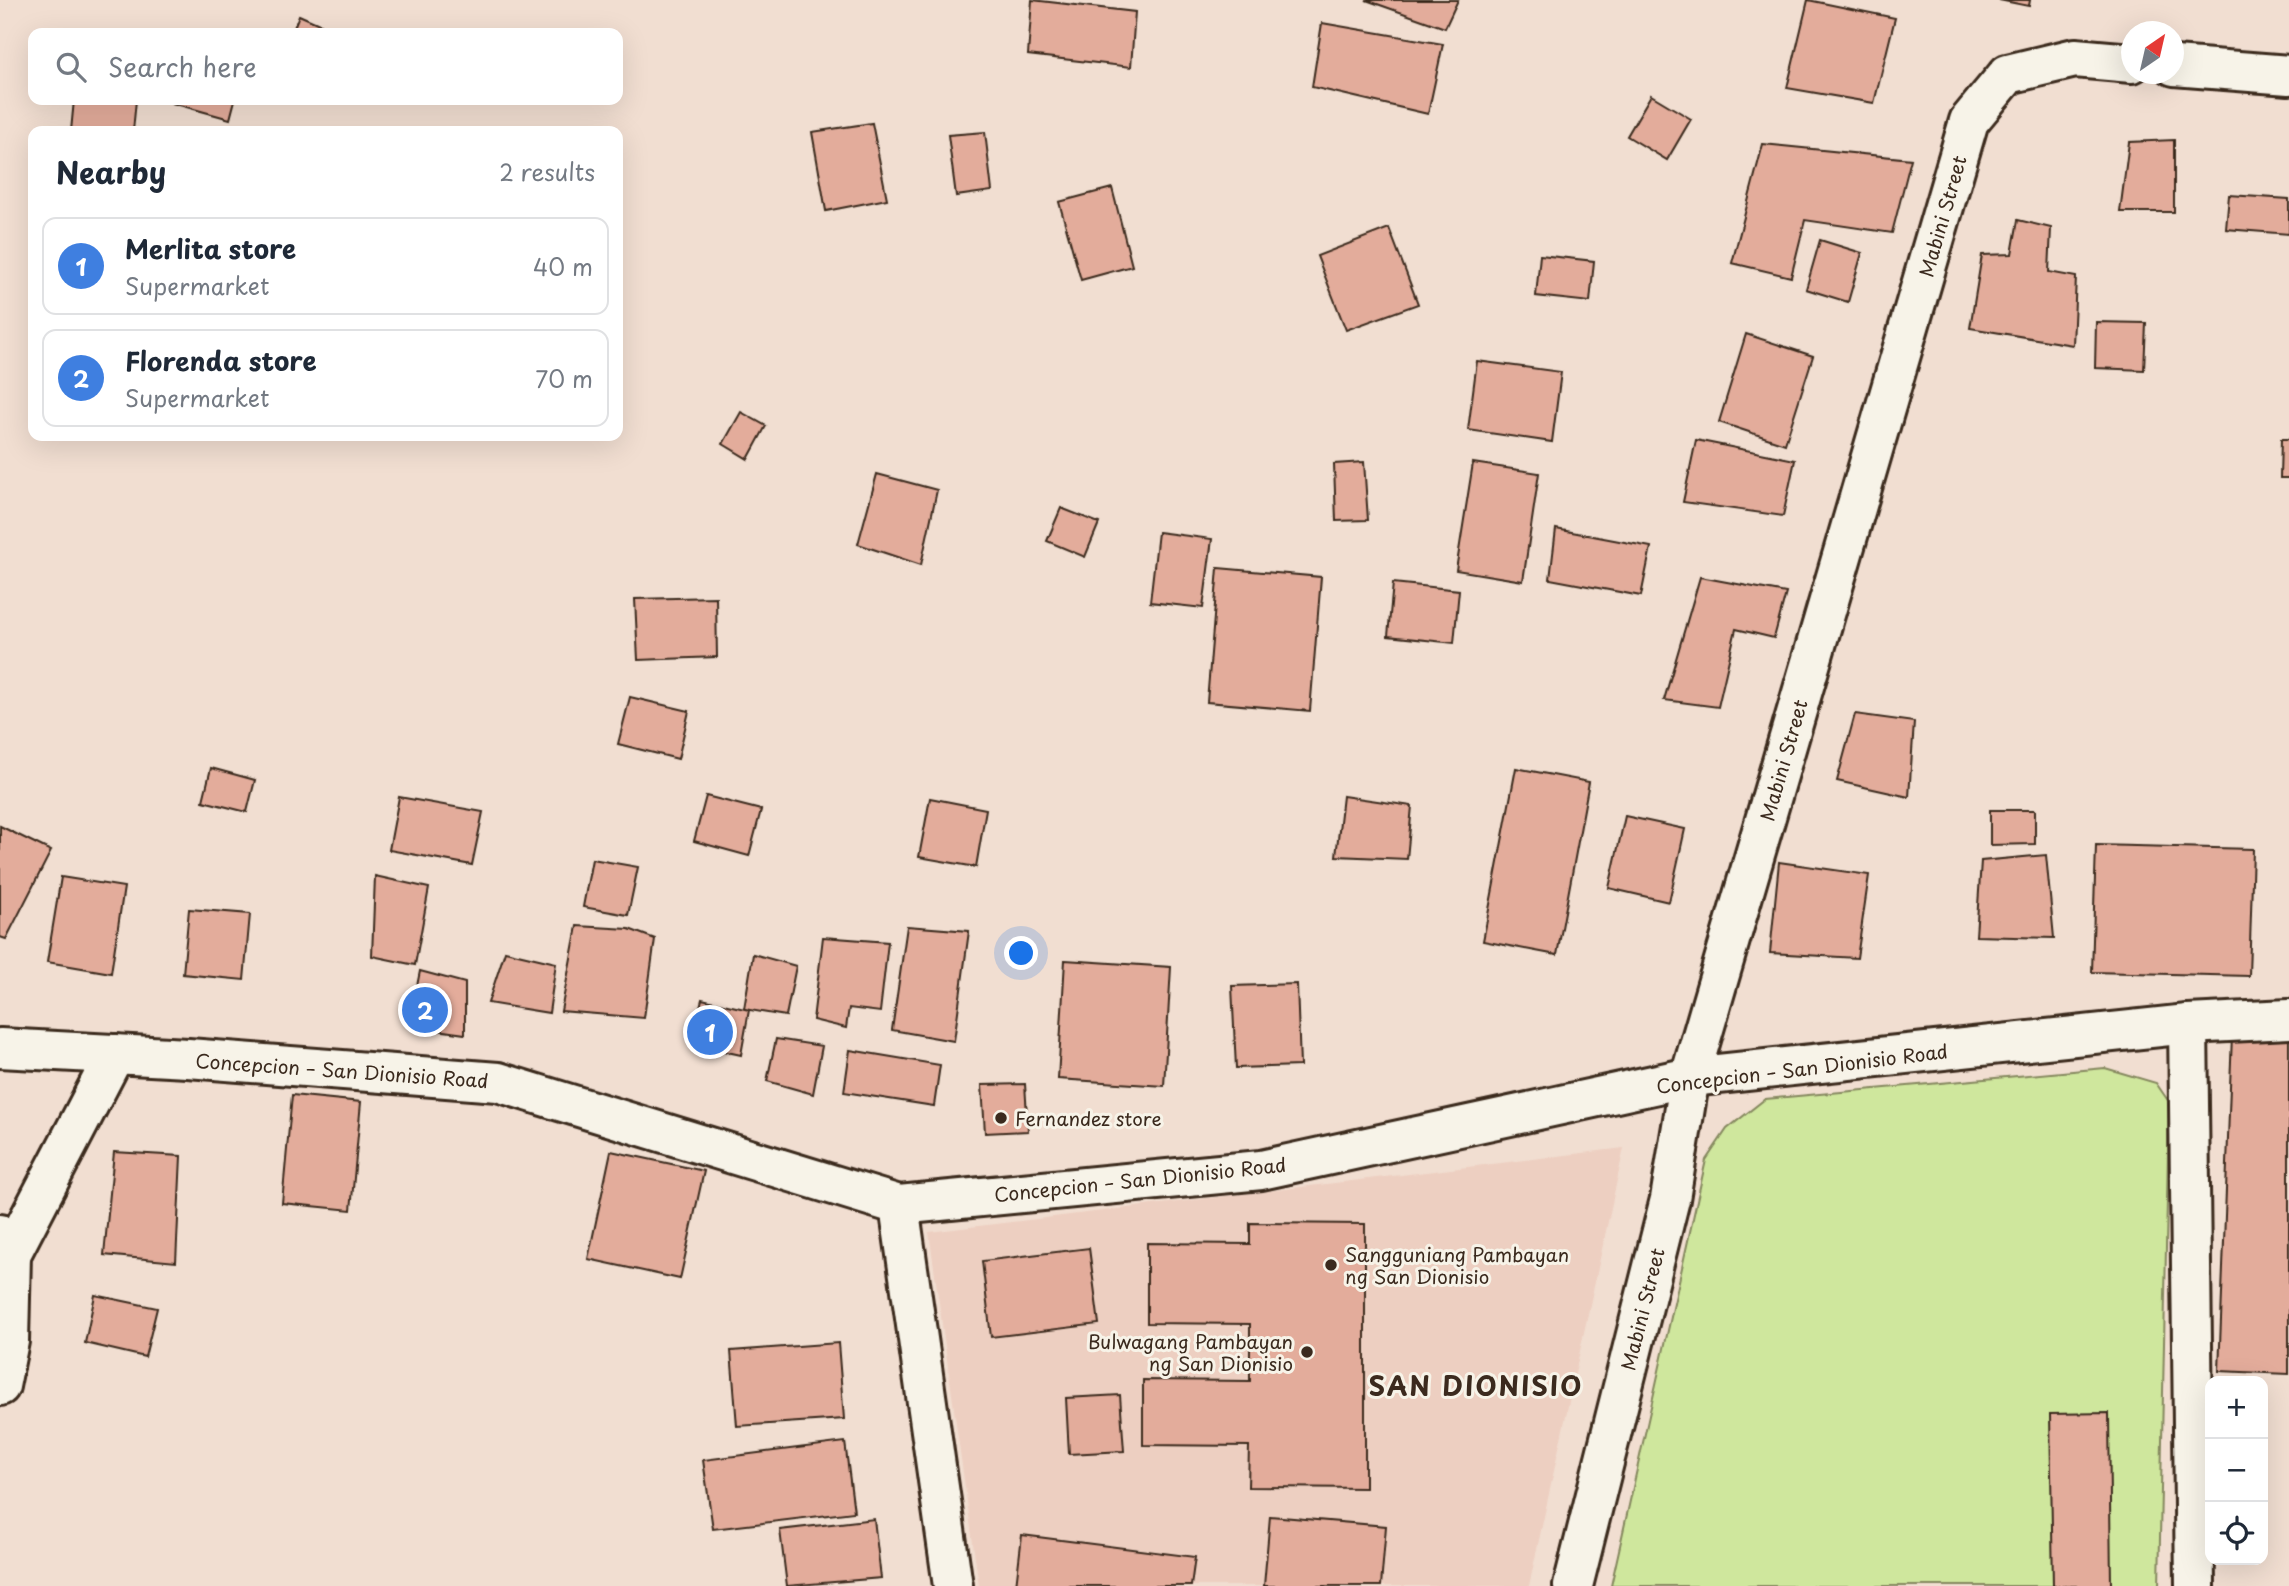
<!DOCTYPE html>
<meta charset="utf-8">
<style>
body{margin:0;font-family:"Playpen Sans",sans-serif;background:#f2f2f3;color:#1f2937}
.controls{position:absolute;right:21px;bottom:21px;display:grid;overflow:hidden;border-radius:14px;box-shadow:0 7px 28px #0002}
.controls button{width:63px;height:63px;display:grid;place-items:center;padding:0;border:0;border-bottom:2px solid #e0e1e3;background:#fff;color:#1f2937;font:35px sans-serif}
.compass{position:absolute;left:2121px;top:21px;width:63px;height:63px;border-radius:50%;background:#fff;box-shadow:0 7px 28px #0002;rotate:34deg}
.you{position:absolute;left:1022px;top:954px;width:24px;height:24px;margin:-18px;border:5px solid #fff;border-radius:50%;background:#1a73e8;box-shadow:0 0 0 10px #1a73e833}
.badge{display:grid;place-items:center;width:46px;height:46px;border-radius:50%;background:#3b2a1e;color:#fff;font-size:23px;font-weight:700}
.pin{position:absolute;translate:-50% -50%;border:4px solid #fff;box-shadow:0 2px 7px #0006}
.list{margin:0;padding:0;list-style:none}
h2{display:flex;justify-content:space-between;align-items:center;height:91px;margin:0;padding:0 28px;font-size:30px}
h2 small{font-size:23px;font-weight:400;color:#747a83}
.list li{display:grid;grid-template-columns:46px 1fr auto;gap:21px;align-items:center;box-sizing:border-box;height:98px;margin:0 14px 14px;padding:0 14px;border:2px solid #e0e1e3;border-radius:14px}
.list b{display:block;font-size:26px;white-space:nowrap}
.list p{margin:0;font-size:23px;white-space:nowrap;color:#747a83}
.list em{font-size:23px;font-style:normal;color:#747a83}
.icon{flex:none;width:38px;height:38px;fill:none;stroke:currentColor;stroke-width:2;stroke-linecap:round;stroke-linejoin:round}
.map{position:relative;flex:none;width:2289px;height:1586px;overflow:hidden}
.search{position:absolute;background:#fff;box-shadow:0 7px 28px #0002;left:28px;top:28px;width:595px;height:77px;display:flex;align-items:center;gap:18px;box-sizing:border-box;padding:0 24px;border-radius:14px;color:#747a83;font-size:26px}
.panel{position:absolute;background:#fff;box-shadow:0 7px 28px #0002;left:28px;top:126px;width:595px;height:315px;border-radius:14px}
.map>svg:first-child{display:block}
.built{fill:#edcfc1}
.green{fill:#cfe79d;stroke:#85885e;stroke-width:2}
.building{fill:#e3ac9b;stroke:#3b2a1e;stroke-width:2}
.lines{fill:none;stroke-linecap:round;stroke-linejoin:round}
.minor-casing{stroke:#3b2a1e;stroke-width:44}
.major-casing{stroke:#3b2a1e;stroke-width:44}
.minor{stroke:#f7f3e8;stroke-width:38}
.major{stroke:#f7f3e8;stroke-width:38}
.poi-dot{fill:#3b2a1e;stroke:#f7f3e8;stroke-width:2.5}
.labels{text-anchor:middle;dominant-baseline:central;stroke-width:6;stroke-linejoin:round;paint-order:stroke}
.street-label{font-size:19px;fill:#3b2a1e;stroke:#f7f3e8}
.poi-label{font-size:19px;fill:#3b2a1e;stroke:#f7f3e8;text-anchor:start}
.district-label{font-size:26px;font-weight:bold;letter-spacing:2px;fill:#3b2a1e;stroke:#f7f3e8}
</style>
<div class="map">
<svg width="2289" height="1586" viewBox="0 0 2289 1586">
<rect width="100%" height="100%" fill="#f1ded1"/>
<filter id="ink" filterUnits="userSpaceOnUse"><feTurbulence type="fractalNoise" baseFrequency=".0143" numOctaves="2"/><feDisplacementMap in="SourceGraphic" scale="14" xChannelSelector="R" yChannelSelector="G"/><feConvolveMatrix kernelMatrix="1 2 1 2 8 2 1 2 1" color-interpolation-filters="sRGB"/></filter>
<g filter="url(#ink)">
<path class="built" d="M 1624,1148 L 1529,1586 L 979,1586 L 929,1232 Z"/>
<path class="green" d="M 2105,1068 L 2156,1083 L 2169,1102 L 2159,1586 L 1611,1586 L 1706,1160 L 1727,1129 L 1765,1099 Z"/>
<g class="building">
<path d="M 1032,0 L 1135,12 L 1131,67 L 1028,55 Z"/>
<path d="M 1366,0 L 1458,0 L 1445,28 Z"/>
<path d="M 1808,0 L 1895,18 L 1874,103 L 1787,88 Z"/>
<path d="M 1999,0 L 2030,0 L 2029,6 Z"/>
<path d="M 299,15 L 333,30 L 332,33 L 292,33 Z"/>
<path d="M 1322,23 L 1443,44 L 1428,114 L 1312,87 Z"/>
<path d="M 1651,95 L 1691,119 L 1667,160 L 1627,136 Z"/>
<path d="M 74,100 L 136,100 L 133,131 L 71,131 Z"/>
<path d="M 173,100 L 235,100 L 230,119 L 172,103 Z"/>
<path d="M 872,123 L 887,199 L 826,211 L 812,132 Z"/>
<path d="M 985,132 L 992,191 L 956,196 L 948,135 Z"/>
<path d="M 2174,140 L 2174,212 L 2120,212 L 2129,142 Z"/>
<path d="M 1763,144 L 1911,159 L 1892,233 L 1805,220 L 1791,277 L 1732,263 Z"/>
<path d="M 1112,188 L 1132,266 L 1081,280 L 1059,202 Z"/>
<path d="M 2229,195 L 2289,199 L 2289,234 L 2226,229 Z"/>
<path d="M 2018,220 L 2051,228 L 2049,272 L 2076,277 L 2073,345 L 1970,328 L 1982,255 L 2012,254 Z"/>
<path d="M 1389,228 L 1418,304 L 1346,330 L 1317,256 Z"/>
<path d="M 1820,240 L 1862,253 L 1848,302 L 1806,289 Z"/>
<path d="M 1540,255 L 1594,261 L 1590,302 L 1536,296 Z"/>
<path d="M 2096,322 L 2146,323 L 2144,370 L 2095,368 Z"/>
<path d="M 1746,334 L 1813,356 L 1785,444 L 1719,422 Z"/>
<path d="M 1477,361 L 1561,372 L 1552,442 L 1468,430 Z"/>
<path d="M 741,412 L 766,426 L 748,459 L 723,444 Z"/>
<path d="M 2281,439 L 2289,439 L 2289,478 L 2280,478 Z"/>
<path d="M 1696,440 L 1795,460 L 1783,516 L 1683,502 Z"/>
<path d="M 1364,462 L 1368,520 L 1336,521 L 1334,464 Z"/>
<path d="M 1473,463 L 1539,473 L 1523,581 L 1456,570 Z"/>
<path d="M 877,474 L 937,490 L 921,565 L 858,544 Z"/>
<path d="M 1061,508 L 1099,523 L 1085,557 L 1047,541 Z"/>
<path d="M 1556,529 L 1651,547 L 1641,596 L 1550,579 Z"/>
<path d="M 1158,532 L 1212,539 L 1203,608 L 1150,602 Z"/>
<path d="M 1218,568 L 1321,577 L 1310,711 L 1207,702 Z"/>
<path d="M 1700,577 L 1786,593 L 1774,638 L 1736,629 L 1718,707 L 1664,700 Z"/>
<path d="M 1393,583 L 1459,590 L 1454,643 L 1388,636 Z"/>
<path d="M 716,597 L 717,657 L 638,660 L 635,599 Z"/>
<path d="M 630,697 L 689,711 L 678,759 L 618,744 Z"/>
<path d="M 1855,714 L 1914,722 L 1909,797 L 1837,781 Z"/>
<path d="M 211,768 L 255,780 L 247,812 L 203,801 Z"/>
<path d="M 1516,768 L 1589,782 L 1557,955 L 1483,941 Z"/>
<path d="M 706,796 L 761,810 L 749,856 L 694,841 Z"/>
<path d="M 1343,796 L 1412,806 L 1407,859 L 1336,856 Z"/>
<path d="M 399,797 L 483,812 L 472,865 L 389,850 Z"/>
<path d="M 930,798 L 986,809 L 976,867 L 919,857 Z"/>
<path d="M 1990,810 L 2035,810 L 2035,844 L 1990,845 Z"/>
<path d="M 1625,816 L 1685,829 L 1669,902 L 1609,888 Z"/>
<path d="M 0,826 L 51,851 L 6,939 L 0,937 Z"/>
<path d="M 2096,845 L 2253,849 L 2249,976 L 2092,972 Z"/>
<path d="M 2046,855 L 2054,938 L 1976,936 L 1981,861 Z"/>
<path d="M 592,859 L 638,867 L 628,915 L 583,907 Z"/>
<path d="M 1779,862 L 1869,875 L 1857,958 L 1770,953 Z"/>
<path d="M 375,876 L 429,888 L 415,965 L 372,956 Z"/>
<path d="M 61,877 L 124,887 L 111,973 L 47,962 Z"/>
<path d="M 189,909 L 250,914 L 244,980 L 183,974 Z"/>
<path d="M 577,926 L 629,929 L 655,939 L 644,1018 L 561,1011 Z"/>
<path d="M 907,926 L 969,931 L 954,1041 L 892,1030 Z"/>
<path d="M 823,937 L 888,942 L 880,1012 L 849,1008 L 846,1028 L 813,1020 Z"/>
<path d="M 505,951 L 556,963 L 549,1013 L 488,1003 Z"/>
<path d="M 753,954 L 796,966 L 786,1016 L 744,1009 Z"/>
<path d="M 1065,960 L 1171,967 L 1164,1086 L 1058,1079 Z"/>
<path d="M 420,971 L 465,983 L 465,1034 L 409,1026 Z"/>
<path d="M 1297,984 L 1300,1066 L 1236,1068 L 1232,986 Z"/>
<path d="M 702,999 L 749,1010 L 741,1055 L 691,1044 Z"/>
<path d="M 2232,1035 L 2289,1038 L 2289,1374 L 2219,1371 Z"/>
<path d="M 776,1039 L 822,1046 L 813,1094 L 767,1081 Z"/>
<path d="M 850,1050 L 940,1065 L 934,1106 L 844,1092 Z"/>
<path d="M 1025,1084 L 1028,1131 L 985,1133 L 982,1085 Z"/>
<path d="M 292,1095 L 361,1102 L 351,1210 L 282,1203 Z"/>
<path d="M 611,1151 L 704,1171 L 680,1279 L 588,1259 Z"/>
<path d="M 114,1152 L 181,1156 L 176,1262 L 104,1255 Z"/>
<path d="M 1250,1223 L 1365,1224 L 1365,1488 L 1248,1487 L 1249,1446 L 1143,1445 L 1143,1380 L 1250,1381 L 1250,1324 L 1147,1323 L 1147,1243 L 1250,1244 Z"/>
<path d="M 1089,1248 L 1099,1324 L 991,1337 L 982,1261 Z"/>
<path d="M 95,1295 L 157,1308 L 145,1357 L 85,1343 Z"/>
<path d="M 838,1343 L 844,1419 L 737,1426 L 731,1351 Z"/>
<path d="M 1120,1395 L 1124,1451 L 1069,1454 L 1066,1398 Z"/>
<path d="M 2109,1413 L 2111,1586 L 2053,1586 L 2050,1414 Z"/>
<path d="M 845,1442 L 854,1512 L 713,1529 L 703,1460 Z"/>
<path d="M 1270,1516 L 1386,1526 L 1381,1586 L 1264,1586 Z"/>
<path d="M 874,1519 L 881,1578 L 787,1586 L 780,1530 Z"/>
<path d="M 1022,1535 L 1195,1557 L 1191,1586 L 1016,1586 Z"/>
</g>
<g class="lines">
<defs>
<g id="minor">
<path d="M 2174,66 L 2289,75"/>
<path d="M 2188,1024 L 2195,1586"/>
<path d="M 899,1205 L 953,1586"/>
<path d="M 0,1234 L 11,1254 L 9,1341 L 0,1386"/>
<path d="M 11,1254 L 115,1054"/>
<path d="M 1573,1586 L 1670,1199 L 1690,1077 L 1969,121 L 2008,74 L 2075,58 L 2132,63"/>
</g>
<path id="major" d="M 0,1048 L 188,1058 L 498,1082 L 899,1205 L 1261,1170 L 1690,1077 L 2188,1024 L 2289,1019"/>
</defs>
<use href="#minor" class="minor-casing"/>
<use href="#major" class="major-casing"/>
<use href="#minor" class="minor"/>
<use href="#major" class="major"/>
</g>
</g>
<g class="poi-dot">
<circle cx="1001" cy="1118" r="7"/>
<circle cx="1331" cy="1265" r="7"/>
<circle cx="1307" cy="1352" r="7"/>
</g>
<g class="labels">
<g class="street-label">
<text transform="translate(1942 216) rotate(-74)">Mabini Street</text>
<text transform="translate(1783 760) rotate(-74)">Mabini Street</text>
<text transform="translate(1802 1068) rotate(-7)">Concepcion – San Dionisio Road</text>
<text transform="translate(342 1070) rotate(4)">Concepcion – San Dionisio Road</text>
<text transform="translate(1140 1179) rotate(-6)">Concepcion – San Dionisio Road</text>
<text transform="translate(1642 1309) rotate(-76)">Mabini Street</text>
</g>
<g class="poi-label">
<text x="1015" y="1118">Fernandez store</text>
<text x="1345" y="1254">Sangguniang Pambayan<tspan x="1345" dy="22">ng San Dionisio</tspan></text>
<text x="1293" y="1341" text-anchor="end">Bulwagang Pambayan<tspan x="1293" dy="22">ng San Dionisio</tspan></text>
</g>
<g class="district-label">
<text x="1476" y="1385">SAN DIONISIO</text>
</g>
</g>
</svg>
<div class="controls">
<button>+</button>
<button>−</button>
<button><svg class="icon" aria-label="locate" viewBox="0 0 24 24"><circle cx="12" cy="12" r="6"/><path d="M12 2v4M12 18v4M2 12h4M18 12h4"/></svg></button>
</div>
<svg class="compass" viewBox="-18 -18 36 36"><path d="M0-13l5 13h-10z" fill="#e53935"/><path d="M0 13l5-13h-10z" fill="#747a83"/></svg>
<div class="you"></div>
<div class="pin badge" style="left:710px;top:1032px;background:#3f7fe0">1</div>
<div class="pin badge" style="left:425px;top:1010px;background:#3f7fe0">2</div>
<div class="search"><svg class="icon" aria-label="search" viewBox="0 0 24 24"><circle cx="10" cy="10" r="6"/><path d="M15 15l6 6"/></svg>Search here</div>
<section class="panel">
<h2>Nearby<small>2 results</small></h2>
<ul class="list">
<li><span class="badge" style="background:#3f7fe0">1</span><div><b>Merlita store</b><p>Supermarket</p></div><em>40 m</em></li>
<li><span class="badge" style="background:#3f7fe0">2</span><div><b>Florenda store</b><p>Supermarket</p></div><em>70 m</em></li>
</ul>
</section>
</div>
